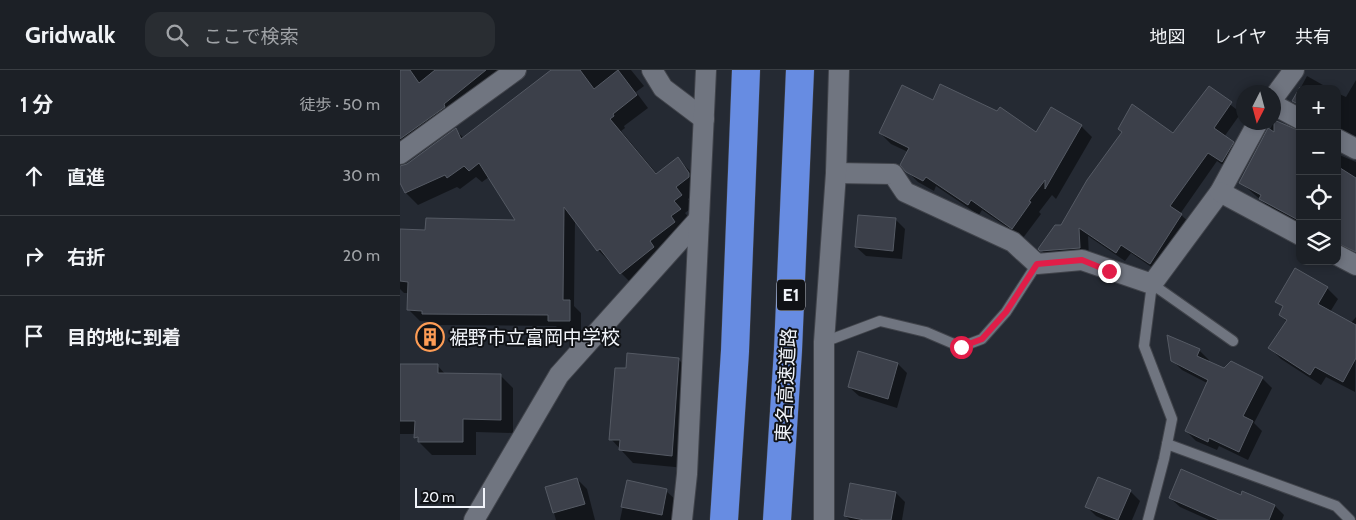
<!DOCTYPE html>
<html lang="ja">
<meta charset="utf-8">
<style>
body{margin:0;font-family:Cabin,"Noto Sans JP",sans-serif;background:#292d32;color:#f1f3f6}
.controls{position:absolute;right:15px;top:15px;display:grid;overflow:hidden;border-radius:10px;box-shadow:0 2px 8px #0003}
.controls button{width:45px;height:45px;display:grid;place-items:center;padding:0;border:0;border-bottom:1px solid #3a3e43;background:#1c2026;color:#f1f3f6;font:25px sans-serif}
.compass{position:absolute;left:836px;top:15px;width:45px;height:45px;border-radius:50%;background:#1c2026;box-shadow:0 2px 8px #0003;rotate:186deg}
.scale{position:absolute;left:15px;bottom:12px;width:70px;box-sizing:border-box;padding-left:5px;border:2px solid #f1f4fa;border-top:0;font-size:14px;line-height:18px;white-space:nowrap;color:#f1f4fa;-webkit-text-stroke:4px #101216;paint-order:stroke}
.stop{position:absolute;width:15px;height:15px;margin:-11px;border:4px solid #e11d48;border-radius:50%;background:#fff}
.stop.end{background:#e11d48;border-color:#fff;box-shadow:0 1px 5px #0008}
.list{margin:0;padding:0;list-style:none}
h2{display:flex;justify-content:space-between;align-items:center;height:65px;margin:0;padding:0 20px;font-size:21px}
h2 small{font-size:16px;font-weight:400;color:#a0a3a7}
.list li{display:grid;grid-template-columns:32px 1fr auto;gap:15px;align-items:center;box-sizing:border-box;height:80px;padding:0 20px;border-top:1px solid #3a3e43}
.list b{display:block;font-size:19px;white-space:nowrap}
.list em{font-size:16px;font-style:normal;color:#a0a3a7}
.icon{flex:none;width:28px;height:28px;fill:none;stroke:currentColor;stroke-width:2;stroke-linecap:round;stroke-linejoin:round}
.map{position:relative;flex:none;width:956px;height:450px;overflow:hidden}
header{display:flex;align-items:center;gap:30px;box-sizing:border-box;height:70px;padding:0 25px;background:#1c2026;border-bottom:1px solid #3a3e43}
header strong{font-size:24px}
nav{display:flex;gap:28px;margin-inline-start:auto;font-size:18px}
.search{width:350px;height:45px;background:#292d32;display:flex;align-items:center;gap:12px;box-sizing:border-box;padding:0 18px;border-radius:15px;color:#a0a3a7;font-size:19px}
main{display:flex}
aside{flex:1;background:#1c2026}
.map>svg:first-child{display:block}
.shadow{fill:#0007}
.building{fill:#3c404a;stroke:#555a64}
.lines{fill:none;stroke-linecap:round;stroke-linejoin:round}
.service-casing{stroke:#41444b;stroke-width:12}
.minor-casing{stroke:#41444b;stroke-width:22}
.motorway-casing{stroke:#41444b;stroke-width:29}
.service{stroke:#707580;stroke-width:10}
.minor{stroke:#707580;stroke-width:20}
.motorway{stroke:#678ce2;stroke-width:28}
.route{stroke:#e11d48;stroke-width:6}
.labels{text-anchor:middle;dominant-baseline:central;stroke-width:4;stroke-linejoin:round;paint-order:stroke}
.shield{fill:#101216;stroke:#aeb0b6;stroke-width:1}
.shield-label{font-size:18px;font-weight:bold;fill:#f1f4fa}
.poi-label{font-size:19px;fill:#f1f4fa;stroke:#101216;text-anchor:start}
.street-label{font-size:19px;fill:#f1f4fa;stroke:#101216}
</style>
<header>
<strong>Gridwalk</strong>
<div class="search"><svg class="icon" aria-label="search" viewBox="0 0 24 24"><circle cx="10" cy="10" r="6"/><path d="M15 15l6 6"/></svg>ここで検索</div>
<nav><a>地図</a><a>レイヤ</a><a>共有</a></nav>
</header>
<main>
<aside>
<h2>1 分<small>徒歩 · 50 m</small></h2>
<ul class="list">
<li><svg class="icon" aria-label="ahead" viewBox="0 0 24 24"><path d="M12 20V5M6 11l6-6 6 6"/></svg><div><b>直進</b></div><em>30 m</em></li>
<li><svg class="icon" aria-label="right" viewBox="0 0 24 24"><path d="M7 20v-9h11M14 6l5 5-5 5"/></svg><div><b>右折</b></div><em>20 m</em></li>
<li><svg class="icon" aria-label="arrive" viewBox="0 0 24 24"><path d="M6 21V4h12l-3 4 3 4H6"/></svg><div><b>目的地に到着</b></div></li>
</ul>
</aside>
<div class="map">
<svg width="956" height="450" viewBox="0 0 956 450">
<rect width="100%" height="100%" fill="#252a33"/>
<g class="shadow">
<path d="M 0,0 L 120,0 L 5,86 L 0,97 Z"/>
<path d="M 153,0 L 231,0 L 244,16 L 236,22 L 248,38 L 224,56 L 225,58 L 221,61 L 257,104 L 278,89 L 290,101 L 301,116 L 301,120 L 288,129 L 293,137 L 285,143 L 292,151 L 233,215 L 198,180 L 175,150 L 174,236 L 181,243 L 181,263 L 161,262 L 156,256 L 36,255 L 32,252 L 20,251 L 8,239 L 9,223 L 4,223 L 0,219 L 0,160 L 27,161 L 118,151 L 89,107 L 82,112 L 76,107 L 60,119 L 57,117 L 18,135 L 6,123 L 0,110 L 0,97 L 7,95 L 55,60 L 64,68 Z"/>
<path d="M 907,6 L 930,19 L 900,19 Z"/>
<path d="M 956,10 L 956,70 L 937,72 L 937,23 L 946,27 Z"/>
<path d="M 809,18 L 841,43 L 824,67 L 842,82 L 832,101 L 817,91 L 780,144 L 791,154 L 760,203 L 731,183 L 725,191 L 688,166 L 689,187 L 651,190 L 639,178 L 662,156 L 773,65 Z"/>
<path d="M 534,31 L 637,64 L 681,56 L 692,67 L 656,129 L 652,125 L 639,142 L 641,144 L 623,168 L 582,140 L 579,145 L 536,116 L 534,121 L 518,112 L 507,101 L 508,82 L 491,74 L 480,63 Z"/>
<path d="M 874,52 L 900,62 L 900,153 L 870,138 L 840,112 Z"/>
<path d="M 937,84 L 956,92 L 956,186 L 937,178 Z"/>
<path d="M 495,149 L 505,159 L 502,189 L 466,186 L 456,177 Z"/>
<path d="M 927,218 L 938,229 L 930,242 L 950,254 L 956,247 L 955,322 L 926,307 L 921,315 L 881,289 L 870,278 L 887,252 L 880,244 L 884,238 L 877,231 Z"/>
<path d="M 799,280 L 809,290 L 808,292 L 824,299 L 862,308 L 872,318 L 854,353 L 862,361 L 848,390 L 819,376 L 817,380 L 796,371 L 786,361 L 807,313 L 782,300 L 772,290 Z"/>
<path d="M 278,289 L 292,303 L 285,398 L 233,393 L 211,369 L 227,300 Z"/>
<path d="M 498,294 L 507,303 L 497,338 L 459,326 L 449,317 Z"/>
<path d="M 37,295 L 46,305 L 100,305 L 113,318 L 113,363 L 76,362 L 76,385 L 32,385 L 19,372 L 16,364 L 0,364 L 0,296 Z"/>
<path d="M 177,409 L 187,419 L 195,450 L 156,450 L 147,418 Z"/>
<path d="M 228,412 L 266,421 L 276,430 L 272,450 L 220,450 Z"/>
<path d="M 730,421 L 740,431 L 732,450 L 705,450 L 696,446 L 687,437 Z"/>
<path d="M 496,423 L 505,432 L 502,450 L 450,450 L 445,446 Z"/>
<path d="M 842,426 L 875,436 L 884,445 L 882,450 L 809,450 L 780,437 L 770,428 Z"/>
</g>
<g class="building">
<path d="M 0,0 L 10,0 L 19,13 L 35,0 L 86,0 L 44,34 L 45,37 L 0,69 Z"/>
<path d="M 151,0 L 180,0 L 194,19 L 218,0 L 237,25 L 213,44 L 214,46 L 210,49 L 256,104 L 278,87 L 289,103 L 289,107 L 276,117 L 282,125 L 274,131 L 281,139 L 271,146 L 275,152 L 250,171 L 254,177 L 220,204 L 200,179 L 197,181 L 164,137 L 163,230 L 170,230 L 170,251 L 148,251 L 148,245 L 22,244 L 22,241 L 7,240 L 8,212 L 0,211 L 0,159 L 25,160 L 26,148 L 115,150 L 79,93 L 69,101 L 64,96 L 47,108 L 45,105 L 5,123 L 0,113 L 0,96 L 7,94 L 56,58 L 61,69 Z"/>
<path d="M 540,14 L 597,41 L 600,37 L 636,62 L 651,37 L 682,55 L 645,119 L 645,110 L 629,131 L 631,132 L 612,159 L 571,130 L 568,135 L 526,107 L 523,111 L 506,102 L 500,95 L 509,78 L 479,63 L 502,15 L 533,30 Z"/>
<path d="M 809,16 L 832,32 L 814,58 L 834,72 L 822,92 L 808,83 L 770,136 L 782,144 L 750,194 L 721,175 L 716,183 L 679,158 L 680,178 L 640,181 L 638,179 L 655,155 L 661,155 L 687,110 L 722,62 L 718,59 L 732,34 L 773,63 Z"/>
<path d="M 900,17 L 900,35 L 892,31 Z"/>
<path d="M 874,50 L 900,61 L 900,151 L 859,129 L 861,125 L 839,113 L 868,58 L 874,62 Z"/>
<path d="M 937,96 L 956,108 L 956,182 L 937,173 Z"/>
<path d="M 458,145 L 496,148 L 493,181 L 455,177 Z"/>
<path d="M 895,198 L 928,217 L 918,234 L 956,255 L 956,288 L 943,312 L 915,297 L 910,305 L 868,278 L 887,250 L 879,245 L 883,236 L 875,232 Z"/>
<path d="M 767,265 L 800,279 L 797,286 L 824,298 L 831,291 L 863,307 L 843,346 L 853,351 L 839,382 L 809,368 L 808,372 L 785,361 L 808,310 L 771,291 Z"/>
<path d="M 458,281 L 498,293 L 488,329 L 448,317 Z"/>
<path d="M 227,283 L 279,288 L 272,386 L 219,380 L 220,370 L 209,370 L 215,298 L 226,298 Z"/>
<path d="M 0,294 L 38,294 L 38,303 L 101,304 L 101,350 L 63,349 L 63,372 L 18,372 L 18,367 L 14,368 L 15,351 L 0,351 Z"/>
<path d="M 781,399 L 841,425 L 842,421 L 875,435 L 869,450 L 819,450 L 769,428 Z"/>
<path d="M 698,407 L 731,420 L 718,450 L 685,437 Z"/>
<path d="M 177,408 L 185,434 L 153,443 L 145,417 Z"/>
<path d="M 227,410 L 267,419 L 262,445 L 221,437 Z"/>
<path d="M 450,413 L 496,422 L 491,450 L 464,450 L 444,446 Z"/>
</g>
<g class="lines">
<defs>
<g id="service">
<path d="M 424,272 L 480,251 L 526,262 L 561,277 L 582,269 L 606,242 L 637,194"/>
<path d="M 767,374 L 936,436 L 950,450"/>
<path d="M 748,450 L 764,389 L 772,349 L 744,276 L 752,214 L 833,271"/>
</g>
<g id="minor">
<path d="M 252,0 L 263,18 L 304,49"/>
<path d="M 874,27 L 894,0"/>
<path d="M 874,35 L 900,49"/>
<path d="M 937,69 L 956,79"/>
<path d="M 0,84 L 116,0"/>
<path d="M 436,103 L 493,104 L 505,122 L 613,172 L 637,194 L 682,190 L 752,214 L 820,122 L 858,52"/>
<path d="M 820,122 L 900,165"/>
<path d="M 937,185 L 956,195"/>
<path d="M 74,450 L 159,305 L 299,149"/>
<path d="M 282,450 L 287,404 L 306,0"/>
<path d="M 424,450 L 424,272 L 436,103 L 439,0"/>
</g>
<g id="motorway">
<path d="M 324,450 L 335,281 L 346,0"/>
<path d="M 377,450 L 388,280 L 400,0"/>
</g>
</defs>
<use href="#service" class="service-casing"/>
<use href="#minor" class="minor-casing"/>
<use href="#motorway" class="motorway-casing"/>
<use href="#service" class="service"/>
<use href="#minor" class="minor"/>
<use href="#motorway" class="motorway"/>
</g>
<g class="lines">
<path class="route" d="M 561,277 L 582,269 L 606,242 L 637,194 L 682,190 L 709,201"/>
</g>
<defs>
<symbol id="building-ring" viewBox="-11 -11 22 22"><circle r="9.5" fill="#101216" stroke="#fd9c55" stroke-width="1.5"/><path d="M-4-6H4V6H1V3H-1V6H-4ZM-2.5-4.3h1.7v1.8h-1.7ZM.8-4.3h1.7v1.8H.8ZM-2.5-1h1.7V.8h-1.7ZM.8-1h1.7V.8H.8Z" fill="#fd9c55"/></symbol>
</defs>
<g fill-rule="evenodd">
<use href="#building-ring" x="14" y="251" width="32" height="32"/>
</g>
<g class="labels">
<rect class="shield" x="377" y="209.5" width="28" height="31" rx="4"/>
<g class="shield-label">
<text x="391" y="225">E1</text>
</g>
<g class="poi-label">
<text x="49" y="267">裾野市立富岡中学校</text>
</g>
<g class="street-label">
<text transform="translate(386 315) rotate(-87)">東名高速道路</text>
</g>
</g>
</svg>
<div class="controls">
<button>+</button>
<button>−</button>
<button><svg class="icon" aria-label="locate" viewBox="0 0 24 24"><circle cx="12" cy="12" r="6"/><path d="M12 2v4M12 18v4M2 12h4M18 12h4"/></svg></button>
<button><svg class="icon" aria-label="layers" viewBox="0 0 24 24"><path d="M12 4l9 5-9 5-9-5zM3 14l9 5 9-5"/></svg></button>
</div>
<svg class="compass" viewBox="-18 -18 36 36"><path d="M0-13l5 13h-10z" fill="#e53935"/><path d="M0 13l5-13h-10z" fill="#a0a3a7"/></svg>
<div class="scale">20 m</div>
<div class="stop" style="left:561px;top:277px"></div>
<div class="stop end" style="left:709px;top:201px"></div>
</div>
</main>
